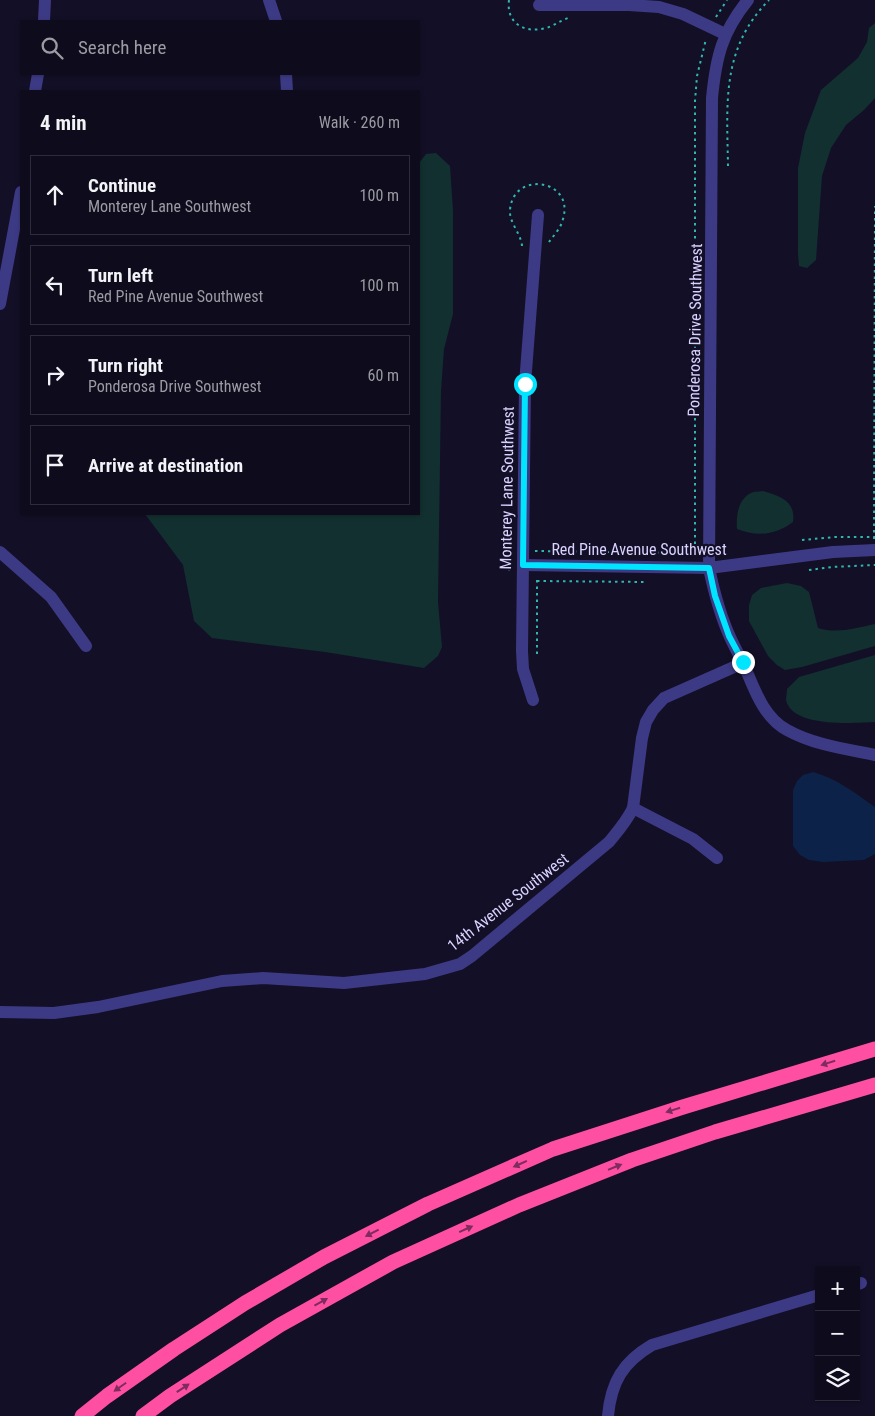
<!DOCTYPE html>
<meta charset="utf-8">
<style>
body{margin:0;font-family:"Roboto Condensed",sans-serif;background:#1c1929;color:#f1f3f6}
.controls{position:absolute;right:15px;bottom:15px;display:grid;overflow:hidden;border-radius:0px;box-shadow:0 1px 4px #0004}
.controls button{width:45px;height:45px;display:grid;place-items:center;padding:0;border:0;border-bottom:1px solid #2e2b3b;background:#0e0b1c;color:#f1f3f6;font:25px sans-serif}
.stop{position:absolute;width:15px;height:15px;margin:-11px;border:4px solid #00e5ff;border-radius:50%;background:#fff}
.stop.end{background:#00e5ff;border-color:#fff;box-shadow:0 1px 5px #0008}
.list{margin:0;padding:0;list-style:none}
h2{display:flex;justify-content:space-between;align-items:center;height:65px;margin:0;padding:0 20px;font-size:21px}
h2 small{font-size:16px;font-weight:400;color:#9b9ba3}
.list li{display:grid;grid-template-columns:32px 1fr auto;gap:15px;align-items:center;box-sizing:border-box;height:80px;margin:0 10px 10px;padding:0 10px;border:1px solid #2e2b3b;border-radius:0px}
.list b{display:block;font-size:19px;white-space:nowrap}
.list p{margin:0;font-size:16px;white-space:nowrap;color:#9b9ba3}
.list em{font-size:16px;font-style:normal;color:#9b9ba3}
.icon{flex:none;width:28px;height:28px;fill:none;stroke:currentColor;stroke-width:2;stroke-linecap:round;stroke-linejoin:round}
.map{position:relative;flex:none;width:875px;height:1416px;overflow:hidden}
.search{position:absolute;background:#0e0b1c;box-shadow:0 1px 4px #0004;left:20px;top:20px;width:400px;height:55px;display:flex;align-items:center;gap:12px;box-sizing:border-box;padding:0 18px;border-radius:0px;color:#9b9ba3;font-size:19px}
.panel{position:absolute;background:#0e0b1c;box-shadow:0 1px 4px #0004;left:20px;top:90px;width:400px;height:425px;border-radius:0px}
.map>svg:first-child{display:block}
.green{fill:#12302f}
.water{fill:#0c2248}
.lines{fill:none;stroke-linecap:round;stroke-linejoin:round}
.path{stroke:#2fb8b0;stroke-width:2;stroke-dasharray:2.5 4;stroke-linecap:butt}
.minor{stroke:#3d3a85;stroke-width:12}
.highway{stroke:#ff4fa3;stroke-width:15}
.oneway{fill:#7d2c5e}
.route{stroke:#00e5ff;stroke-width:6}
.labels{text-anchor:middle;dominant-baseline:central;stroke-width:4.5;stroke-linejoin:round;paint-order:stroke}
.street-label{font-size:16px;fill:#d9d4ff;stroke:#130f26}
</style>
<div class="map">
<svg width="875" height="1416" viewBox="0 0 875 1416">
<rect width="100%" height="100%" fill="#130f26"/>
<g class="green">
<path d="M 875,23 L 875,98 L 864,110 L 846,125 L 831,148 L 822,176 L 816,260 L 807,268 L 799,266 L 798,254 L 798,168 L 805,133 L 821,90 L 858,58 L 867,42 L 869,28 Z"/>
<path d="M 436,153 L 450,166 L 453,210 L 453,314 L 444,349 L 441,391 L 438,602 L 442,647 L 438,656 L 424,668 L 325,652 L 212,638 L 194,621 L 183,565 L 145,514 L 419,514 L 419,163 L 426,154 Z"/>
<path d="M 763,491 C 780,496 796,501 793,522 C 776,535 757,537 737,529 C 736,516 738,499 751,493 C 754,491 759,492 763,491 Z"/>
<path d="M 787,583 L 801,586 L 809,592 L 818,628 C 837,634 856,628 875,624 L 875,646 L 802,667 L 785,670 L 777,665 L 768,656 L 749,621 L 749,605 L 752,595 L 761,588 Z"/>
<path d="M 875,655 L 875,722 C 854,723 792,728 786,700 C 786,697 787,692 787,689 L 799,677 Z"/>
</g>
<path class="water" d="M 813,772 C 836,778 855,793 875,807 L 875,854 L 864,860 L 823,862 L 809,860 L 800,855 L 793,846 L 793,790 L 797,781 L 803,775 Z"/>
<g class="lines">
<g class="path">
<path d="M 509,0 C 506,23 524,34 546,28 C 553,26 560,21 568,18"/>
<path d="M 716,17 L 727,0"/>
<path d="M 728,166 C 727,103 721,49 769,0"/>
<path d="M 522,246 C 521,233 509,223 510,210 C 513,170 575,179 563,219 C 561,228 554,235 549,242"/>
<path d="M 874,539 L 875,206"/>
<path d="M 802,540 L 835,537 L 875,537"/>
<path d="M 535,551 L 695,553 L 695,101 L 697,76 L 706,39"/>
<path d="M 809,570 L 832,567 L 875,565"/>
<path d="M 509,571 L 510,533"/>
<path d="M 537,581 L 646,582"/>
<path d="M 537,654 L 537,576"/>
</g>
<g class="minor">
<path d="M 269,0 L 276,21"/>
<path d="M 748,0 C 722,32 716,57 712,98 L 709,568 C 714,592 720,615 730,637 C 734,646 739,655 744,665 C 754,688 763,717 787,730 C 814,745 846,749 875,755"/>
<path d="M 539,5 L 629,5 L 659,7 L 683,14 L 725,34"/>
<path d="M 44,21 L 45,0"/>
<path d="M 286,74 L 287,91"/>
<path d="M 35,91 L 38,74"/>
<path d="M 0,304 L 21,192"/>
<path d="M 0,552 L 51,597 L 86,646"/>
<path d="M 523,565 L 709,568 L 833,552 L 875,550"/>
<path d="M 533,700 L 523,669 L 522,651 L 525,384 L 538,215"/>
<path d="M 633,808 L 693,839 L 717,858"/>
<path d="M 0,1012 L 54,1013 L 98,1007 L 222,981 L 263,978 L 344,983 L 425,974 L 460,964 L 472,956 L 609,842 C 618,831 627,821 633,808 L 642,738 L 646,722 L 653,710 L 664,698 L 743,663"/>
<path d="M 856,1285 L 861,1283"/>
<path d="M 608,1416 C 611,1382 623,1362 652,1345 L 819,1295"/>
</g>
<g class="highway">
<path d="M 82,1416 L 107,1396 L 174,1349 L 245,1303 L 324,1257 L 428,1204 L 553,1149 L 683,1107 L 875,1049"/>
<path d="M 143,1416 L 170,1396 L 280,1325 L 393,1262 L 519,1205 L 632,1160 L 715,1132 L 875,1085"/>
</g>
</g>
<defs><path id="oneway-solid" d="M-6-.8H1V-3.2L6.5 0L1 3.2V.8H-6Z" transform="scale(1.25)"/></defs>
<g class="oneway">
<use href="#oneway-solid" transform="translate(828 1063) rotate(163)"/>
<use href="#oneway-solid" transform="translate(673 1110) rotate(162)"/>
<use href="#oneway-solid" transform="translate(520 1164) rotate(156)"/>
<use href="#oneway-solid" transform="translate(615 1167) rotate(-22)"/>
<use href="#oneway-solid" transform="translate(466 1229) rotate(-24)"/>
<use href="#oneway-solid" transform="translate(372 1233) rotate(153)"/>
<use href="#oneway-solid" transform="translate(321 1302) rotate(-29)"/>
<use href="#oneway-solid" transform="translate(120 1387) rotate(145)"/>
<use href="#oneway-solid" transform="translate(183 1388) rotate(-33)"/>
</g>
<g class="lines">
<path class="route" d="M 525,384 L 523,565 L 709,568 L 715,596 L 729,636 L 743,662"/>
</g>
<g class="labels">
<g class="street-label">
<text transform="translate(695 330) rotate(-89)">Ponderosa Drive Southwest</text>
<text transform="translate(507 488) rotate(-89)">Monterey Lane Southwest</text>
<text x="639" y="549">Red Pine Avenue Southwest</text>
<text transform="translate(508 902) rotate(-38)">14th Avenue Southwest</text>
</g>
</g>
</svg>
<div class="controls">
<button>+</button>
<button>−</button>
<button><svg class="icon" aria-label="layers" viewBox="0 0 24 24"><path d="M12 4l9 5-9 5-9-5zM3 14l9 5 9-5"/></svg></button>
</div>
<div class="stop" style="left:525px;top:384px"></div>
<div class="stop end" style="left:743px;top:662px"></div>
<div class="search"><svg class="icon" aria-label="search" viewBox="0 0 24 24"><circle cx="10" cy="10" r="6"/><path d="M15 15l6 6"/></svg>Search here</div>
<section class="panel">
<h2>4 min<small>Walk · 260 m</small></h2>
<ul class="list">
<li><svg class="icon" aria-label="ahead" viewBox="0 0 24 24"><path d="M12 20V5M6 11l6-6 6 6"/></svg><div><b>Continue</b><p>Monterey Lane Southwest</p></div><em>100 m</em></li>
<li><svg class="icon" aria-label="left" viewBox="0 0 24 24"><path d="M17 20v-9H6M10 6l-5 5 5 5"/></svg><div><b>Turn left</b><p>Red Pine Avenue Southwest</p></div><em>100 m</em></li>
<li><svg class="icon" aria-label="right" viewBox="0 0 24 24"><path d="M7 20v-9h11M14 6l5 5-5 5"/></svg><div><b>Turn right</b><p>Ponderosa Drive Southwest</p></div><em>60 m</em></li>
<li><svg class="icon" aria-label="arrive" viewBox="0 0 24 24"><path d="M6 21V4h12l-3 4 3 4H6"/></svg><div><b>Arrive at destination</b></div></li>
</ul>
</section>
</div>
